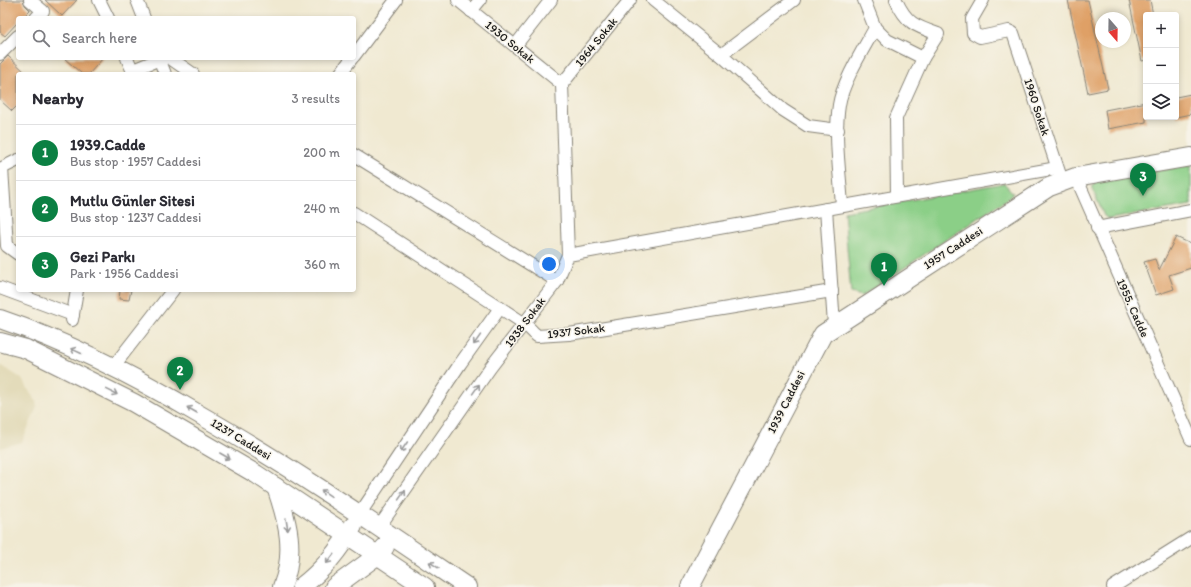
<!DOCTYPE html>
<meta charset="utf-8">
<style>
body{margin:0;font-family:Itim,sans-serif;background:#f2f2f3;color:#2b2b33}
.controls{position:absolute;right:12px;top:12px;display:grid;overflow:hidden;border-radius:4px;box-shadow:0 2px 6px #0003}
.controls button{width:36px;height:36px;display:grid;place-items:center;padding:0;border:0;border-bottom:1px solid #e1e1e2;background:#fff;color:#2b2b33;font:20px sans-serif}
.compass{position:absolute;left:1095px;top:12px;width:36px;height:36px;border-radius:50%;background:#fff;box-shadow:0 2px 6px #0003;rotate:160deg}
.you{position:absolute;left:549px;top:264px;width:14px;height:14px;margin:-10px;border:3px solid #fff;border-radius:50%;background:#1a73e8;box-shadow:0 0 0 6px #1a73e833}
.badge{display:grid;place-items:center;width:26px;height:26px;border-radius:50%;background:#0b8043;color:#fff;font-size:13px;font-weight:700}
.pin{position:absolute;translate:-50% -33px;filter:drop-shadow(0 1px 2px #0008)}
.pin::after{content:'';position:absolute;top:21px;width:14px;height:12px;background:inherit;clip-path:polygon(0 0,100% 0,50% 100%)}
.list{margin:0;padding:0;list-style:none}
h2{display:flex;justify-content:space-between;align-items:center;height:52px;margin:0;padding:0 16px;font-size:17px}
h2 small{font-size:13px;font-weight:400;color:#7c7c81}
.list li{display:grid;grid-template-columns:26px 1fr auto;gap:12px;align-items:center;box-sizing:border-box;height:56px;padding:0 16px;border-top:1px solid #e1e1e2}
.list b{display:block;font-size:15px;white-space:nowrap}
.list p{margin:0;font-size:13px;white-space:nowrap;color:#7c7c81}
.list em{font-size:13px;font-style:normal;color:#7c7c81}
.icon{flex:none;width:22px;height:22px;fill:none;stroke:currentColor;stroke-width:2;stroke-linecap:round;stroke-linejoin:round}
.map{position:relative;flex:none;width:1191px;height:587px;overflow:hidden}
.search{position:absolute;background:#fff;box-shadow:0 2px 6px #0003;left:16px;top:16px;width:340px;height:44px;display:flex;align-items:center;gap:10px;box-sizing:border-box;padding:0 14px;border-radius:4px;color:#7c7c81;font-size:15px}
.panel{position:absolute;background:#fff;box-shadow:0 2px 6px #0003;left:16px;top:72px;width:340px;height:220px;border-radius:4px}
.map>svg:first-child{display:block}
.built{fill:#e3dbba}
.green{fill:#8bcf87;stroke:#547652}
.building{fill:#dfa066}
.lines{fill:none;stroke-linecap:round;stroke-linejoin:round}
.street-casing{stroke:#868276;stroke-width:14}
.secondary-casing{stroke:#868276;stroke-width:20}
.street{stroke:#fff;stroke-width:12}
.secondary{stroke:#fff;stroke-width:18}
.oneway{stroke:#999}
.labels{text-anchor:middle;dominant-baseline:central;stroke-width:3;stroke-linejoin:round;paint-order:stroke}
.street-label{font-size:12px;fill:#1c1c1c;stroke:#f7f3e8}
</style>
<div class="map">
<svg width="1191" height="587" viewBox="0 0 1191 587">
<rect width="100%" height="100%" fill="#f7f3e8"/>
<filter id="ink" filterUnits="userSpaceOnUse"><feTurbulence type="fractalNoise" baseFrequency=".025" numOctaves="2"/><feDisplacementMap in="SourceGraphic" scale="8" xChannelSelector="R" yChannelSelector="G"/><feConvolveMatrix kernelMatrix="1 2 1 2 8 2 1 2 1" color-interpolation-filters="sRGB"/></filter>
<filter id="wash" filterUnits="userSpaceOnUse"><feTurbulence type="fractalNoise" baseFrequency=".012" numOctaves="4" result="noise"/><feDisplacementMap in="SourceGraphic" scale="16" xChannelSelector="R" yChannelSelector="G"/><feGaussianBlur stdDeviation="0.9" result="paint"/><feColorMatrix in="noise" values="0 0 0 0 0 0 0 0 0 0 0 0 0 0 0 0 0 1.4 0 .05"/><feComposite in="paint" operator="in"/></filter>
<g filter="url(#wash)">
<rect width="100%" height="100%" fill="#f0e9d1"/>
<path class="built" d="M 0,365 L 21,378 L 36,401 L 37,407 L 22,442 L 0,448 Z"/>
<g class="green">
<path d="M 1191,165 L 1191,205 L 1109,219 L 1104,216 L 1092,188 L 1095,182 Z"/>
<path d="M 1004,183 L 1013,193 L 1010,197 L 862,296 L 851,293 L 844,212 Z"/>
</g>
<g id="blocks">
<g class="building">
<path d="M 0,0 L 23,0 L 25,5 L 30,10 L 22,18 L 18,18 L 18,22 L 5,36 L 0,32 Z"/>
<path d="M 45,0 L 77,0 L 62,16 Z"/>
<path d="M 1068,0 L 1088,0 L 1108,89 L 1088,93 Z"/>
<path d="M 1129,0 L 1150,0 L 1153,15 L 1146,15 L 1146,60 L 1142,61 Z"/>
<path d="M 8,56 L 27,74 L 18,74 L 18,105 L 12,111 L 0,100 L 0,64 Z"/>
<path d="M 64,58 L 103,58 L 89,74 L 82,74 Z"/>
<path d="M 1191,94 L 1191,114 L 1176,117 L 1176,97 Z"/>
<path d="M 1146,102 L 1146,122 L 1108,129 L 1105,110 Z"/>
<path d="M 1176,237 L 1191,244 L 1191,268 L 1169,275 L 1174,289 L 1156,295 L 1144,262 L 1155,259 L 1159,270 Z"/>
<path d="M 120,290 L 131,290 L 129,300 L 119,299 Z"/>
</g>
</g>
</g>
<g filter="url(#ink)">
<use href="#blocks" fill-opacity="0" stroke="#868276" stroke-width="1"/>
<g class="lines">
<defs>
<g id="street">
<path d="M 30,0 L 43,11 L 36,18"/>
<path d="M 99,0 L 108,18"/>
<path d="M 137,0 L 144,18"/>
<path d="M 458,0 L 562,84"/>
<path d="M 653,0 L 721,55 L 783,110 L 808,126 L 838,130"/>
<path d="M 896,0 C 906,23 915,26 938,34 L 923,58"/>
<path d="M 983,0 L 972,19 L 973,33 L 980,37 L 1009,31 L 1013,33 L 1060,175"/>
<path d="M 471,11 L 480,0"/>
<path d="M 875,28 L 887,40 L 923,58 L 896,118 L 897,196"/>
<path d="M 515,46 L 551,0"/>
<path d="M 0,54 L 18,36"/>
<path d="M 721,55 L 794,0"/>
<path d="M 354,56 L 396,0"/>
<path d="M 127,58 L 134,74"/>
<path d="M 159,58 L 165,74"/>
<path d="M 170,58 L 193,74"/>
<path d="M 133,70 L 160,59"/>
<path d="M 340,74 L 352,58"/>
<path d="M 562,84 L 630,0"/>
<path d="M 354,155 L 557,281"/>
<path d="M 18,160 L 2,168 L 7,246 L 18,254"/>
<path d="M 1076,177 L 1191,439"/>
<path d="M 842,206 C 840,173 834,138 839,105 C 842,83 864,48 875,28 L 864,0"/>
<path d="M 826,209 L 834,325"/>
<path d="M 354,213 L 525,324 L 537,336 L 569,334 L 832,291"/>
<path d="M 1097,228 L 1191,210"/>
<path d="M 568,255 L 1057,168"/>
<path d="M 0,288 L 73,315"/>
<path d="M 72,320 L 77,290"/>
<path d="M 113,367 L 173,290"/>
<path d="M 359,515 L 460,364 L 500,308"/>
<path d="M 379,527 L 490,368 L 557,281 L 568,255 L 562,84"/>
<path d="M 1113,587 L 1191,538"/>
</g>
<g id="secondary">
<path d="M 0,319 C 71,343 138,378 202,416 C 293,468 380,528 467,587"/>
<path d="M 0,342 L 26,349 L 134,403 L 256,474 L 425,587"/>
<path d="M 276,487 C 288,522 296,552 282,587"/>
<path d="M 301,587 C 322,571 340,549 353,526"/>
<path d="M 334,587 L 378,555 L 385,547"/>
<path d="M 690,587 L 823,334 L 1049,187 L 1076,177 L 1191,157"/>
</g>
</defs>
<use href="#street" class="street-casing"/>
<use href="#secondary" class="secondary-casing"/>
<use href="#street" class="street"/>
<use href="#secondary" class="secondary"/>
</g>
<defs><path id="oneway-shaft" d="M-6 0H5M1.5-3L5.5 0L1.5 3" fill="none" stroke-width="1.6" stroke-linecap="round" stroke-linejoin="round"/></defs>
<g class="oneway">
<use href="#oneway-shaft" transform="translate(477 340) rotate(125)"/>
<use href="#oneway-shaft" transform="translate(76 351) rotate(-155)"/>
<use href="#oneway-shaft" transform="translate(476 389) rotate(-55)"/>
<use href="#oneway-shaft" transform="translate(112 392) rotate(26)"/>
<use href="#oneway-shaft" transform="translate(192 410) rotate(-150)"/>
<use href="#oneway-shaft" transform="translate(404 447) rotate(124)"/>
<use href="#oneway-shaft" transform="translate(225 456) rotate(30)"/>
<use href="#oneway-shaft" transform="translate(326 493) rotate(-146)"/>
<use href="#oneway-shaft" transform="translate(402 495) rotate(-55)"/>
<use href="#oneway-shaft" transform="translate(287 525) rotate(81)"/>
<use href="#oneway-shaft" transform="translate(330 559) rotate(128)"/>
<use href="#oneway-shaft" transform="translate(434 565) rotate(-146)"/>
</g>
</g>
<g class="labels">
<g class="street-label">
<text transform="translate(510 42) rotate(39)">1930 Sokak</text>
<text transform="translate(596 42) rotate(-51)">1964 Sokak</text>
<text transform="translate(1037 107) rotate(72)">1960 Sokak</text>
<text transform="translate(953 248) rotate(-33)">1957 Caddesi</text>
<text transform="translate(1133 308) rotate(66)">1955. Cadde</text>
<text transform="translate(525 322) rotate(-53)">1938 Sokak</text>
<text transform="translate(576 331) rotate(-7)">1937 Sokak</text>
<text transform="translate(786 402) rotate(-63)">1939 Caddesi</text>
<text transform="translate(241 439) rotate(31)">1237 Caddesi</text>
</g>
</g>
</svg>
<div class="controls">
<button>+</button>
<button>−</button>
<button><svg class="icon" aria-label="layers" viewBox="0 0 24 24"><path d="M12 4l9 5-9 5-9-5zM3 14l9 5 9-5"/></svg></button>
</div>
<svg class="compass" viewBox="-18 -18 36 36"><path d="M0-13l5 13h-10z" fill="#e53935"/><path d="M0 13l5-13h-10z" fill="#7c7c81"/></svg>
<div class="you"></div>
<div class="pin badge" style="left:884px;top:286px">1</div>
<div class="pin badge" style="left:180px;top:390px">2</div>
<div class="pin badge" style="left:1143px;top:196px">3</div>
<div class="search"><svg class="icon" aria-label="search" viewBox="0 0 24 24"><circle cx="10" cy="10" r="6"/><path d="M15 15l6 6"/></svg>Search here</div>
<section class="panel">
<h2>Nearby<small>3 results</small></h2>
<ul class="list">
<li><span class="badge">1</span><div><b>1939.Cadde</b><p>Bus stop · 1957 Caddesi</p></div><em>200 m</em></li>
<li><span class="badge">2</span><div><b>Mutlu Günler Sitesi</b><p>Bus stop · 1237 Caddesi</p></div><em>240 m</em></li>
<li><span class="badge">3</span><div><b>Gezi Parkı</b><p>Park · 1956 Caddesi</p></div><em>360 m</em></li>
</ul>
</section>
</div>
